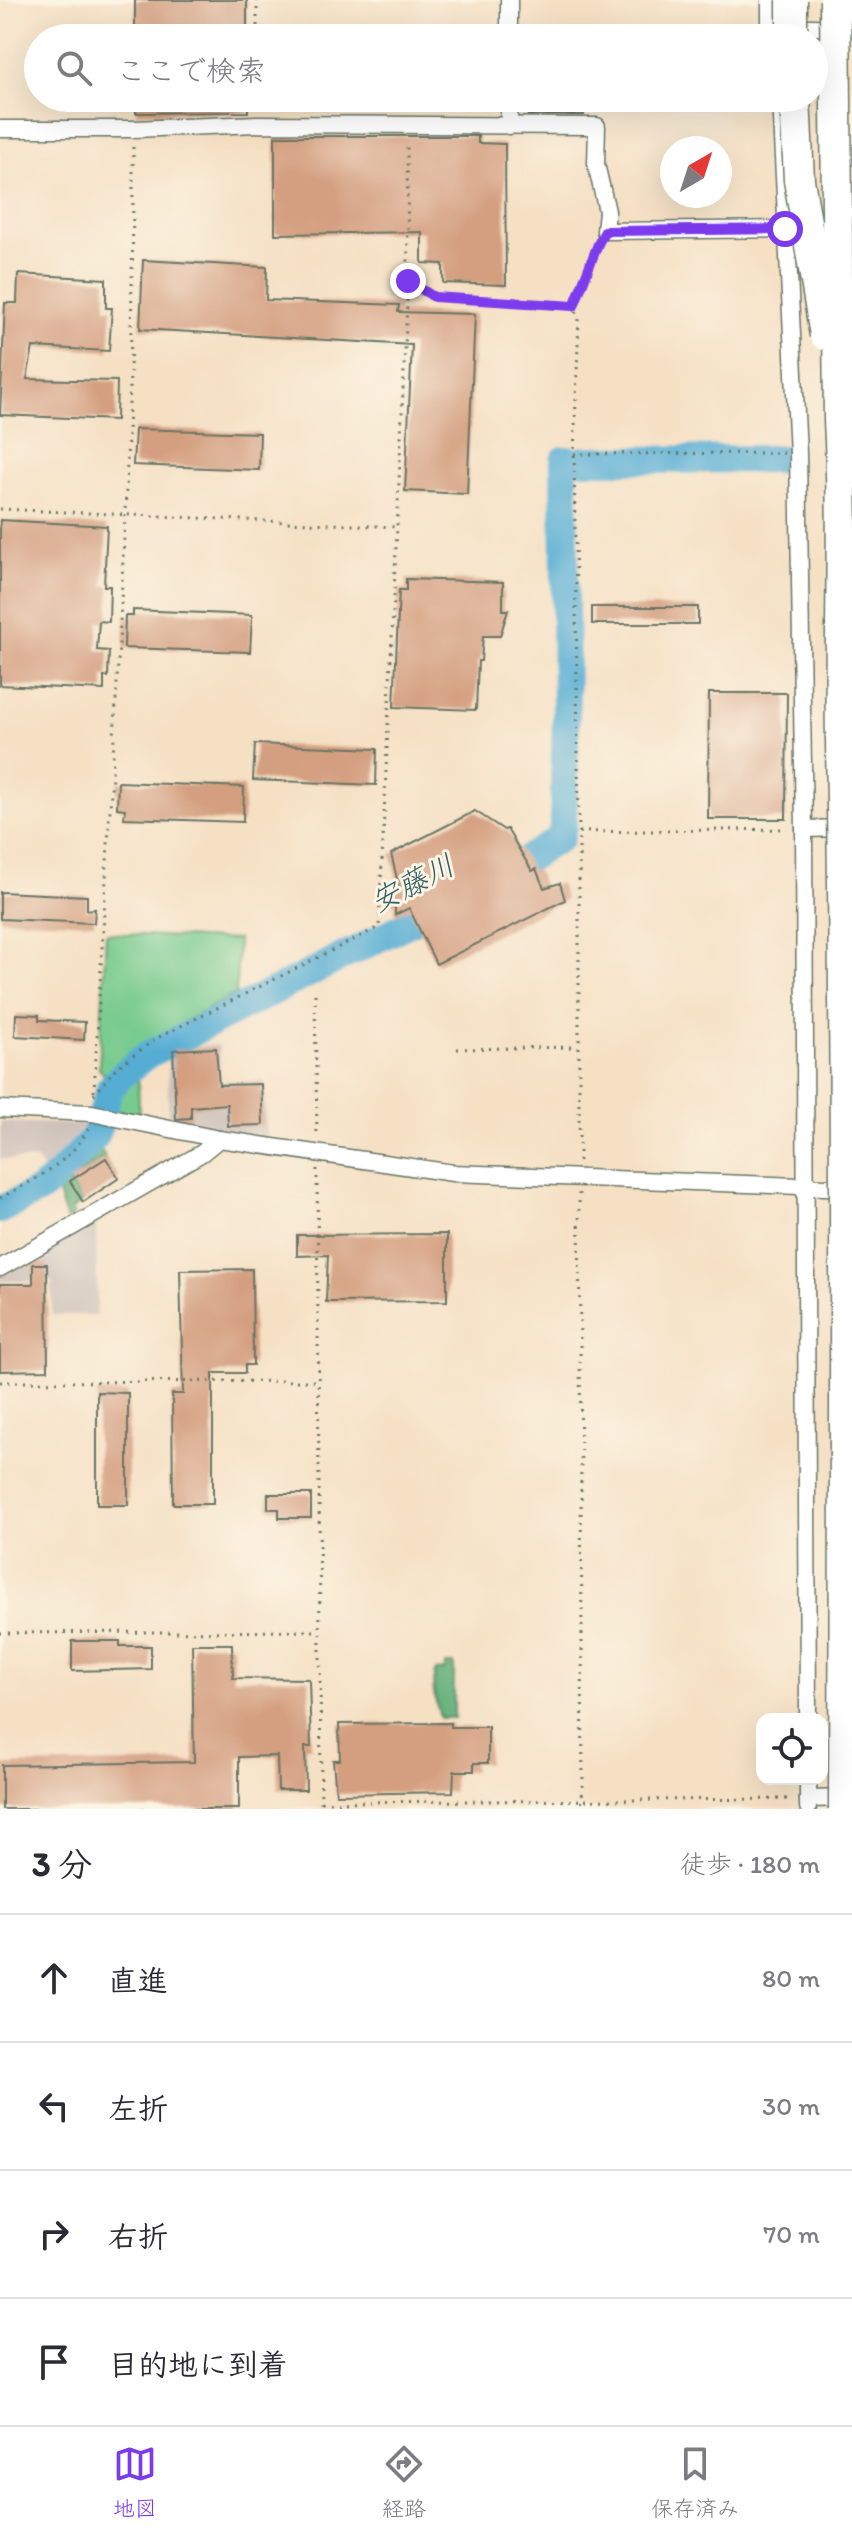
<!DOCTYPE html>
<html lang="ja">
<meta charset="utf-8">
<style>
body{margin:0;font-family:Itim,"Klee One",sans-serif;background:#f7f7f7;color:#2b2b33}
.controls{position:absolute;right:24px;bottom:24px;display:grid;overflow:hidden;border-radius:16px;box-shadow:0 8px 32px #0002}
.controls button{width:72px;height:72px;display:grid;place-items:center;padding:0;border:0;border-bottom:2px solid #e1e1e2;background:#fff;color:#2b2b33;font:40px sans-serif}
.compass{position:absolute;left:660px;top:136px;width:72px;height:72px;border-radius:50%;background:#fff;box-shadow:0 8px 32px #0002;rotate:39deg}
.stop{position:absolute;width:24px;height:24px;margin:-18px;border:6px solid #7c3aed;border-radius:50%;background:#fff}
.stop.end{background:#7c3aed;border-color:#fff;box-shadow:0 2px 8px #0008}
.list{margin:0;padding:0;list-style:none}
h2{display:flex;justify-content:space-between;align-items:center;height:104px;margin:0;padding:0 32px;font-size:34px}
h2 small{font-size:26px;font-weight:400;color:#7c7c81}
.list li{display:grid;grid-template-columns:52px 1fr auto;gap:24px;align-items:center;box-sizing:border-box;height:128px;padding:0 32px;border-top:2px solid #e1e1e2}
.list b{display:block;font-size:30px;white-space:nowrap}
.list em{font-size:26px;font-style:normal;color:#7c7c81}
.icon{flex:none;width:44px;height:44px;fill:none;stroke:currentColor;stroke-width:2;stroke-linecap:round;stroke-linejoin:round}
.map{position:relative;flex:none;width:852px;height:1809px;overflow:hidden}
.search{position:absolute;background:#fff;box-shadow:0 8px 32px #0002;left:24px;right:24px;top:24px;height:88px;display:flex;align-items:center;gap:20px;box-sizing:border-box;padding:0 28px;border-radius:44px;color:#7c7c81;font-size:30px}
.sheet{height:616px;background:#fff}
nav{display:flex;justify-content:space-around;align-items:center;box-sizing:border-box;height:112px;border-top:2px solid #e1e1e2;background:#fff;font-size:22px;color:#7c7c81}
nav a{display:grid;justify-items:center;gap:4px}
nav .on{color:#7c3aed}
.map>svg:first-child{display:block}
.industrial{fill:#cec1ba}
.green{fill:#78cb8e;stroke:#4c8461;stroke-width:2}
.forest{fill:#62af79;stroke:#407656;stroke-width:2}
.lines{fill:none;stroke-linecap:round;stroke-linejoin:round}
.river{stroke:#57add4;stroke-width:28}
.building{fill:#d49f80}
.street-casing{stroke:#6a7666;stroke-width:19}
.path{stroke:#6a7666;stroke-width:3;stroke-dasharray:2 6;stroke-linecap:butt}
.street{stroke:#fff;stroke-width:16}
.highway-bridge-casing{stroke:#6a7666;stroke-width:33;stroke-linecap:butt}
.highway-bridge{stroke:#fff;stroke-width:30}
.route{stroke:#7c3aed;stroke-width:10}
.labels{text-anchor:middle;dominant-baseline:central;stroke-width:6;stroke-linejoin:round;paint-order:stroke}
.water-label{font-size:30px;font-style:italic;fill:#305f64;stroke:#fcf5e5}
</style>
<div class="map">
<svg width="852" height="1809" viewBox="0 0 852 1809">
<rect width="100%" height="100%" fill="#fcf5e5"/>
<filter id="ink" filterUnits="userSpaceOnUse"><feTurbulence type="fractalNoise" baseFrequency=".0125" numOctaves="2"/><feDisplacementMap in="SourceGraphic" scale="16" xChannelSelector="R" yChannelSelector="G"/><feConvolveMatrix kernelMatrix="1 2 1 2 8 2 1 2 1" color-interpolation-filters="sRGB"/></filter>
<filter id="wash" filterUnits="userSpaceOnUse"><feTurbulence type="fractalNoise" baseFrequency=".006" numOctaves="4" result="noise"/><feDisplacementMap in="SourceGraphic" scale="32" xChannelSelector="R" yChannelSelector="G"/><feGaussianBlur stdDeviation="1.8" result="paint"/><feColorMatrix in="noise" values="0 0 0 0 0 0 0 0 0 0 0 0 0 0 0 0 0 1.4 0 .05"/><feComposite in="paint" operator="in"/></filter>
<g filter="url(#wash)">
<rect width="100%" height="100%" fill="#f5e0c4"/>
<g class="industrial">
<path d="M 219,1045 L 220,1082 L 264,1081 L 266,1137 L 168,1121 L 168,1047 Z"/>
<path d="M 0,1122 L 86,1125 L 43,1170 L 37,1160 L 0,1159 Z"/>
<path d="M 96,1221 L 97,1315 L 52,1315 L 52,1281 L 0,1281 L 0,1276 Z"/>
</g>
<g class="green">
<path d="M 106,933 L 238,940 L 236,994 C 189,1019 144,1041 105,1076 L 99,1068 Z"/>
<path d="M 138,1069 L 139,1115 L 107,1109 L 112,1094 Z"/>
</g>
<g class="forest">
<path d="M 96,1141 L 105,1157 L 68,1181 L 82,1203 L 71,1209 L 74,1215 L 67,1221 L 56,1187 Z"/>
<path d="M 446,1664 L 454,1664 L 454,1718 L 440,1718 C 437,1704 429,1685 436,1671 L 445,1670 Z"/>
</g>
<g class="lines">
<g class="river">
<path d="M 584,460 L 786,459"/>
<path d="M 493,881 L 560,838 L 563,827 L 566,714 L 564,460 L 569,460"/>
<path d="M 0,1210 L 40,1190 L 57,1176 L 95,1137 L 110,1088 L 122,1075 L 147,1055 L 449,903"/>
</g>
</g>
<g id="blocks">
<g class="building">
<rect x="135" y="0" width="112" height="38"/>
<path d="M 136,98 L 248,98 L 248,112 L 136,113 Z"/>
<rect x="528" y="98" width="56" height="17"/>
<path d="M 275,136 L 478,136 L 478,143 L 505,144 L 506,285 L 443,283 L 443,264 L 422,263 L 422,232 L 275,234 Z"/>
<path d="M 143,260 L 267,267 L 266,300 L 399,305 L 398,312 L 475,314 L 467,494 L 405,491 L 412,345 L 140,329 Z"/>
<path d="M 18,274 L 106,279 L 106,308 L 112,308 L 109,351 L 33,347 L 27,379 L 117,381 L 116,420 L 0,415 L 5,303 L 17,303 Z"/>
<path d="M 135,429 L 260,433 L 259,470 L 133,465 Z"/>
<path d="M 0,520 L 107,526 L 104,586 L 110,586 L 109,622 L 99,621 L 97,650 L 109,651 L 108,677 L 104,677 L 104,690 L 0,685 Z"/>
<path d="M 406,579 L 503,582 L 503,610 L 508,610 L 500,636 L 483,636 L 481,661 L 478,661 L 476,710 L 394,707 L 399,590 L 406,590 Z"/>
<rect x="592" y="607" width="106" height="17"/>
<path d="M 133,610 L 252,615 L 250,652 L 124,648 L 125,616 L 133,616 Z"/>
<path d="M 709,693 L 787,693 L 786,819 L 708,819 Z"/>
<path d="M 255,744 L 377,749 L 376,785 L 253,780 Z"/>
<path d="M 118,782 L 244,787 L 243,822 L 124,818 L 125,809 L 117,808 Z"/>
<path d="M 475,811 L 504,830 L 507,829 L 532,871 L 536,869 L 544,888 L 560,883 L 565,900 L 436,964 L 409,908 L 395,915 L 395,903 L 386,904 L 385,887 L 399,887 L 391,854 Z"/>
<path d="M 0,892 L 87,896 L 87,910 L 95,909 L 94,923 L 0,919 Z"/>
<path d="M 16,1014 L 39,1015 L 39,1020 L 85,1022 L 84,1040 L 15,1036 Z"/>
<path d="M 216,1048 L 219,1085 L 261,1084 L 263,1125 L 228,1126 L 227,1104 L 191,1107 L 191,1118 L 176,1119 L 173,1050 Z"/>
<path d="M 106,1158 L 119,1178 L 83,1202 L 70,1181 Z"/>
<path d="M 447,1234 L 447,1301 L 326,1302 L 328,1255 L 297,1256 L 297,1235 Z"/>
<path d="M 33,1264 L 47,1264 L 48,1370 L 0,1371 L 0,1284 L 33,1284 Z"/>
<path d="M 252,1269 L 253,1365 L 245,1365 L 245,1373 L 213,1373 L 213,1504 L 173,1504 L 172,1394 L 183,1394 L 180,1270 Z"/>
<path d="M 97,1392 L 128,1393 L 128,1505 L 97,1505 Z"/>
<path d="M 268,1494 L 311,1494 L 311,1518 L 279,1518 L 279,1509 L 268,1509 Z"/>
<path d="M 72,1641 L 120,1641 L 120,1646 L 151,1646 L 151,1669 L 72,1671 Z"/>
<path d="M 192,1644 L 232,1644 L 233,1678 L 309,1679 L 311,1747 L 305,1747 L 306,1790 L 278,1790 L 277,1756 L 239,1757 L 239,1809 L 2,1809 L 2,1765 L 194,1762 Z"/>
<path d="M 451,1723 L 451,1727 L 488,1727 L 488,1763 L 474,1763 L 474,1771 L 454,1771 L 453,1792 L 336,1794 L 333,1760 L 340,1760 L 339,1724 Z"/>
</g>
</g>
</g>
<g filter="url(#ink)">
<use href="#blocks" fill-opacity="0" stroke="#6a7666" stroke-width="2"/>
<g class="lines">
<defs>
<g id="street">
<path d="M 509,0 L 509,38"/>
<path d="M 770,0 L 770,26 L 852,28"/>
<path d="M 509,98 L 509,126"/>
<path d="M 780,98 L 798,453 L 804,829 L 808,1719"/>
<path d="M 0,129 L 133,129 L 258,124 L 597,126 L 596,164 L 607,211 L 605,231 L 796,229"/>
<path d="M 804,829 L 846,828"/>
<path d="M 0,1109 L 92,1113 L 219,1139 L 453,1173 L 850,1188"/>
<path d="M 0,1268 L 202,1153 L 219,1139"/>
<path d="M 808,1779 L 808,1807"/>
<path d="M 808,1799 L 850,1798"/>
</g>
</defs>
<use href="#street" class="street-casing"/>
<g class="path">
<path d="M 257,0 L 257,38"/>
<path d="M 258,98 L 258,110"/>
<path d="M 408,281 L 434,297 L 574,306"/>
<path d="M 574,454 L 784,453"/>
<path d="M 0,509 L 397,527"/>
<path d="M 579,832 L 787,829"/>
<path d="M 315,994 L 317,1137"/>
<path d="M 457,1049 L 577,1047"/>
<path d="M 94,1092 C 111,776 134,460 133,144"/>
<path d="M 94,1095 L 115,1069 L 157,1038 L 379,927 L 408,281 L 407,142"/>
<path d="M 579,1161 L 579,832 L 574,454 L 579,319 L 574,306 L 598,243"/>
<path d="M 317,1169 L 321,1809"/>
<path d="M 579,1193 L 583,1785 L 581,1809"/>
<path d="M 0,1198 C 32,1181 72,1162 89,1127"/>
<path d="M 0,1382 L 318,1381"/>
<path d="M 0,1633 L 318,1631"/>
<path d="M 321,1802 L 792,1799"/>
</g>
<use href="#street" class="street"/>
<defs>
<g id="highway-bridge">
<path d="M 792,0 L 792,38"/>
<path d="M 835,0 L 839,420 C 845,527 839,634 841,741 C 847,1097 845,1453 844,1809"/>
<path d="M 795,98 L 799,180 L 825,335"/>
</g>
</defs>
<use href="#highway-bridge" class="highway-bridge-casing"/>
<use href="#highway-bridge" class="highway-bridge"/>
</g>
</g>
<g class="lines" filter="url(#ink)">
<path class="route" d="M 408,281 L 434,297 L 574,306 L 598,244 L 605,231 L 785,229"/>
</g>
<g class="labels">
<g class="water-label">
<text transform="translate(412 883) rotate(-27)">安藤川</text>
</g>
</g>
</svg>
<div class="controls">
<button><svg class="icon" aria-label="locate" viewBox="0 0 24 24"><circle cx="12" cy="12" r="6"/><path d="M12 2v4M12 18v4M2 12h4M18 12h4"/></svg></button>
</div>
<svg class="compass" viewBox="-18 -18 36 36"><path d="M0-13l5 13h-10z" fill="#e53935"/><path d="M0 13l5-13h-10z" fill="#7c7c81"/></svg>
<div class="stop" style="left:785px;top:229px"></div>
<div class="stop end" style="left:408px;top:281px"></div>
<div class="search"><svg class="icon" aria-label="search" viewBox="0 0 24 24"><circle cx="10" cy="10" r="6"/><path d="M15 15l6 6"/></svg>ここで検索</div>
</div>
<section class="sheet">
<h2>3 分<small>徒歩 · 180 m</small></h2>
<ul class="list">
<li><svg class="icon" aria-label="ahead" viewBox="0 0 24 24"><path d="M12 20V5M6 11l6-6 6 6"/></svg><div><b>直進</b></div><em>80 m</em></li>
<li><svg class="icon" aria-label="left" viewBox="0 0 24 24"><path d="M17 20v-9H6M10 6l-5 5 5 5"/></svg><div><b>左折</b></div><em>30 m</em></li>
<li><svg class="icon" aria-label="right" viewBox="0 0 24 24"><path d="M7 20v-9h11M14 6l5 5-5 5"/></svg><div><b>右折</b></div><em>70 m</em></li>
<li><svg class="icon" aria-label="arrive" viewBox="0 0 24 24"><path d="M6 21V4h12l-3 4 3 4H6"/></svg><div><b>目的地に到着</b></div></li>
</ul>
</section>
<nav>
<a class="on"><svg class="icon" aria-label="map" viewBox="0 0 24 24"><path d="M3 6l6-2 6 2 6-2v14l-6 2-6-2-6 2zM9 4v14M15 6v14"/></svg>地図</a>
<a><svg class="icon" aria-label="directions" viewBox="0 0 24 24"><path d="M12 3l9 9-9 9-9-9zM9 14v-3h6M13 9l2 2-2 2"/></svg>経路</a>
<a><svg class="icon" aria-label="saved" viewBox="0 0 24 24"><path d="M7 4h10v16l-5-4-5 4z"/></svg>保存済み</a>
</nav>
